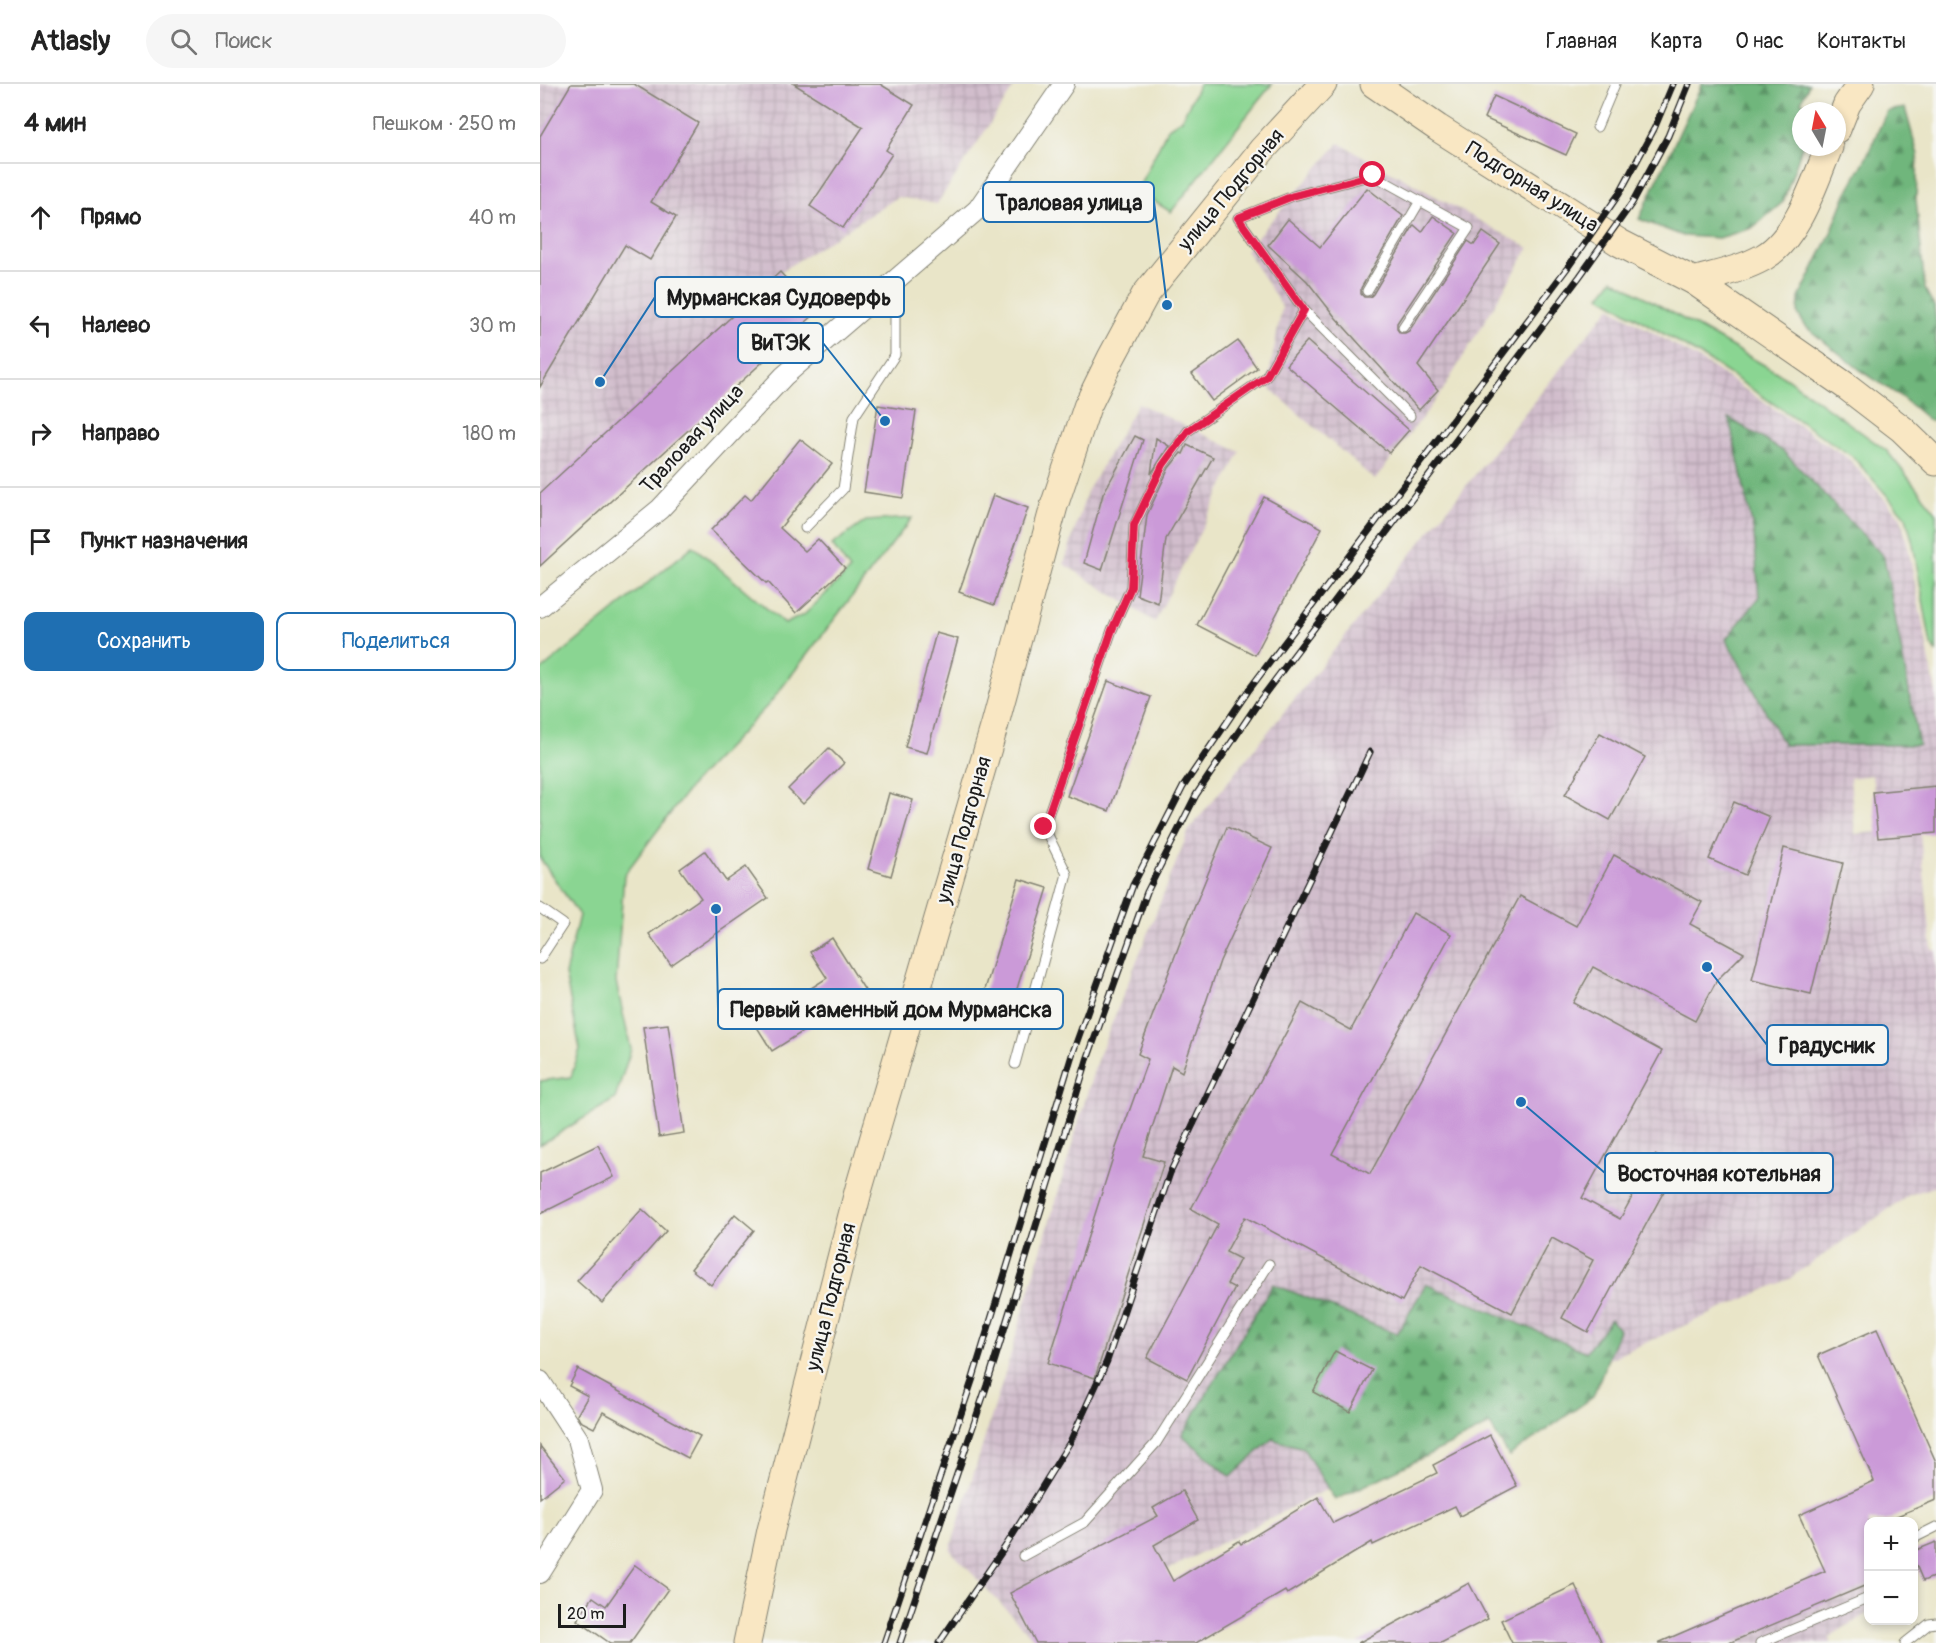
<!DOCTYPE html>
<html lang="ru">
<meta charset="utf-8">
<style>
body{margin:0;font-family:Pangolin,sans-serif;background:#f6f6f6;color:#222}
.controls{position:absolute;right:18px;bottom:18px;display:grid;overflow:hidden;border-radius:12px;box-shadow:0 3px 9px #0003}
.controls button{width:54px;height:54px;display:grid;place-items:center;padding:0;border:0;border-bottom:2px solid #e0e0e0;background:#fff;color:#222;font:30px sans-serif}
.compass{position:absolute;left:1252px;top:18px;width:54px;height:54px;border-radius:50%;background:#fff;box-shadow:0 3px 9px #0003;rotate:350deg}
.scale{position:absolute;left:18px;bottom:15px;width:68px;box-sizing:border-box;padding-left:6px;border:3px solid #1c1c1c;border-top:0;font-size:16px;line-height:21px;white-space:nowrap;color:#1c1c1c;-webkit-text-stroke:4px #f6f6f2;paint-order:stroke}
.stop{position:absolute;width:18px;height:18px;margin:-14px;border:4px solid #e11d48;border-radius:50%;background:#fff}
.stop.end{background:#e11d48;border-color:#fff;box-shadow:0 2px 6px #0008}
.list{margin:0;padding:0;list-style:none}
h2{display:flex;justify-content:space-between;align-items:center;height:78px;margin:0;padding:0 24px;font-size:26px}
h2 small{font-size:20px;font-weight:400;color:#767676}
.list li{display:grid;grid-template-columns:39px 1fr auto;gap:18px;align-items:center;box-sizing:border-box;height:108px;padding:0 24px;border-top:2px solid #e0e0e0}
.list b{display:block;font-size:22px;white-space:nowrap}
.list em{font-size:20px;font-style:normal;color:#767676}
.actions{display:flex;gap:12px;padding:18px 24px}
.actions a{flex:1;padding:14px 0;border:2px solid #1f6fb2;border-radius:12px;text-align:center;font-size:21px;color:#1f6fb2}
.actions .main{background:#1f6fb2;color:#fff}
.icon{flex:none;width:33px;height:33px;fill:none;stroke:currentColor;stroke-width:2;stroke-linecap:round;stroke-linejoin:round}
.map{position:relative;flex:none;width:1396px;height:1559px;overflow:hidden}
header{display:flex;align-items:center;gap:36px;box-sizing:border-box;height:84px;padding:0 30px;background:#fff;border-bottom:2px solid #e0e0e0}
header strong{font-size:28px}
nav{display:flex;gap:33px;margin-inline-start:auto;font-size:21px}
.search{width:420px;height:54px;background:#f6f6f6;display:flex;align-items:center;gap:15px;box-sizing:border-box;padding:0 21px;border-radius:33px;color:#767676;font-size:22px}
main{display:flex}
aside{flex:1;background:#fff}
.map>svg:first-child{display:block}
.industrial{fill:url(#industrial-grid)}
.grass{fill:#8ad592;stroke:#537857;stroke-width:1.5}
.forest{fill:url(#forest-firs);stroke:#46694c;stroke-width:1.5}
.building{fill:#cb9ad8}
.lines{fill:none;stroke-linecap:round;stroke-linejoin:round}
.service-casing{stroke:#828072;stroke-width:11}
.minor-casing{stroke:#828072;stroke-width:22}
.secondary-casing{stroke:#828072;stroke-width:29}
.service{stroke:#fff;stroke-width:9}
.minor{stroke:#fff;stroke-width:20}
.secondary{stroke:#f9e7c3;stroke-width:27}
.rail-casing{stroke:#1c1c1c;stroke-width:7}
.rail{stroke:#f6f6f2;stroke-width:4.5;stroke-dasharray:14;stroke-linecap:butt}
.route{stroke:#e11d48;stroke-width:8}
.labels{text-anchor:middle;dominant-baseline:central;stroke-width:4.5;stroke-linejoin:round;paint-order:stroke}
.street-label{font-size:21px;fill:#1c1c1c;stroke:#f6f6f2}
.leader{fill:none;stroke:#1f6fb2;stroke-width:2}
.callout-dot{fill:#1f6fb2;stroke:#f6f6f2;stroke-width:2}
.callout{fill:#f6f6f2;stroke:#1f6fb2;stroke-width:2}
.callout-label{font-size:22px;text-anchor:middle;font-weight:bold;fill:#1c1c1c}
</style>
<header>
<strong>Atlasly</strong>
<div class="search"><svg class="icon" aria-label="search" viewBox="0 0 24 24"><circle cx="10" cy="10" r="6"/><path d="M15 15l6 6"/></svg>Поиск</div>
<nav><a>Главная</a><a>Карта</a><a>О нас</a><a>Контакты</a></nav>
</header>
<main>
<aside>
<h2>4 мин<small>Пешком · 250 m</small></h2>
<ul class="list">
<li><svg class="icon" aria-label="ahead" viewBox="0 0 24 24"><path d="M12 20V5M6 11l6-6 6 6"/></svg><div><b>Прямо</b></div><em>40 m</em></li>
<li><svg class="icon" aria-label="left" viewBox="0 0 24 24"><path d="M17 20v-9H6M10 6l-5 5 5 5"/></svg><div><b>Налево</b></div><em>30 m</em></li>
<li><svg class="icon" aria-label="right" viewBox="0 0 24 24"><path d="M7 20v-9h11M14 6l5 5-5 5"/></svg><div><b>Направо</b></div><em>180 m</em></li>
<li><svg class="icon" aria-label="arrive" viewBox="0 0 24 24"><path d="M6 21V4h12l-3 4 3 4H6"/></svg><div><b>Пункт назначения</b></div></li>
</ul>
<div class="actions"><a class="main">Сохранить</a><a>Поделиться</a></div>
</aside>
<div class="map">
<svg width="1396" height="1559" viewBox="0 0 1396 1559">
<defs>
<pattern id="industrial-grid" width="8" height="8" patternUnits="userSpaceOnUse" patternTransform="scale(1.5)"><rect width="8" height="8" fill="#d1bdcc"/><path d="M0 4h8M4 0v8" fill="none" stroke="#b3a2af"/></pattern>
<pattern id="forest-firs" width="22" height="20" patternUnits="userSpaceOnUse" patternTransform="scale(1.5)"><rect width="22" height="20" fill="#6fb67c"/><path d="M5 1l3.5 6h-7zM16 11l3.5 6h-7z" fill="#5a9365"/></pattern>
</defs>
<rect width="100%" height="100%" fill="#f6f6f2"/>
<filter id="ink" filterUnits="userSpaceOnUse"><feTurbulence type="fractalNoise" baseFrequency=".0167" numOctaves="2"/><feDisplacementMap in="SourceGraphic" scale="12" xChannelSelector="R" yChannelSelector="G"/><feConvolveMatrix kernelMatrix="1 2 1 2 8 2 1 2 1" color-interpolation-filters="sRGB"/></filter>
<filter id="wash" filterUnits="userSpaceOnUse"><feTurbulence type="fractalNoise" baseFrequency=".008" numOctaves="4" result="noise"/><feDisplacementMap in="SourceGraphic" scale="24" xChannelSelector="R" yChannelSelector="G"/><feGaussianBlur stdDeviation="1.35" result="paint"/><feColorMatrix in="noise" values="0 0 0 0 0 0 0 0 0 0 0 0 0 0 0 0 0 1.4 0 .05"/><feComposite in="paint" operator="in"/></filter>
<g filter="url(#wash)">
<rect width="100%" height="100%" fill="#e9e5c8"/>
<g class="industrial">
<path d="M 0,0 L 476,0 L 397,120 L 358,113 L 240,188 L 0,408 Z"/>
<path d="M 799,59 L 989,164 L 903,306 L 835,396 L 727,302 L 742,223 L 706,166 Z"/>
<path d="M 1070,223 L 1170,282 L 1309,375 L 1361,434 L 1368,463 L 1396,609 L 1396,702 L 1334,708 L 1332,691 L 1310,694 L 1315,750 L 1337,748 L 1338,754 L 1380,750 L 1392,866 L 1396,866 L 1396,1102 L 1369,1111 L 1249,1195 L 865,1366 L 493,1554 L 410,1466 L 469,1276 L 556,979 L 649,746 Z"/>
<path d="M 598,319 L 700,368 L 615,538 L 524,480 L 547,408 Z"/>
<path d="M 1328,1468 L 1328,1529 L 1289,1553 L 1290,1559 L 1118,1559 Z"/>
</g>
<g class="grass">
<path d="M 659,0 L 732,0 L 631,128 L 597,107 L 628,44 L 642,35 Z"/>
<path d="M 1073,195 L 1245,293 L 1347,367 L 1396,428 L 1396,568 L 1391,561 L 1373,460 L 1366,433 L 1313,373 L 1171,278 L 1060,212 Z"/>
<path d="M 372,434 L 230,619 L 154,698 L 84,791 L 76,898 L 91,965 L 75,1015 L 0,1061 L 0,997 L 31,993 L 40,965 L 25,890 L 39,831 L 0,774 L 0,587 L 153,462 L 245,540 L 265,530 L 310,486 L 292,461 L 326,437 Z"/>
</g>
<g class="forest">
<path d="M 1162,0 L 1269,0 L 1261,18 L 1271,23 L 1270,27 L 1261,27 L 1262,63 L 1243,118 L 1212,144 L 1179,154 L 1143,152 L 1099,135 Z"/>
<path d="M 1365,24 L 1378,71 L 1376,115 L 1385,205 L 1394,222 L 1396,238 L 1396,335 L 1390,337 L 1360,312 L 1320,286 L 1266,243 L 1258,230 L 1259,214 L 1290,151 L 1306,110 L 1326,74 L 1347,27 Z"/>
<path d="M 1189,334 L 1243,367 L 1344,473 L 1379,661 L 1244,661 L 1186,555 L 1219,514 L 1214,450 Z"/>
<path d="M 733,1200 L 857,1250 L 886,1200 L 1046,1268 L 1071,1235 L 1079,1246 L 1053,1313 L 969,1372 L 950,1341 L 795,1416 L 763,1364 L 732,1355 L 691,1393 L 642,1351 Z"/>
</g>
<g id="blocks">
<g class="building">
<path d="M 31,0 L 94,0 L 158,39 L 111,118 L 136,133 L 110,176 L 85,161 L 0,303 L 0,52 Z"/>
<path d="M 254,0 L 340,0 L 374,21 L 346,66 L 352,70 L 303,144 L 270,122 L 323,43 Z"/>
<path d="M 954,12 L 1036,50 L 1026,71 L 944,34 Z"/>
<path d="M 827,104 L 863,132 L 821,204 L 821,210 L 824,213 L 830,213 L 833,210 L 874,141 L 882,148 L 893,132 L 917,149 L 857,239 L 857,245 L 860,249 L 865,249 L 869,247 L 928,157 L 934,161 L 943,148 L 960,160 L 878,282 L 898,306 L 879,326 L 796,234 L 767,197 L 728,161 L 748,135 L 780,163 Z"/>
<path d="M 240,188 L 277,228 L 0,482 L 0,409 Z"/>
<path d="M 698,257 L 717,284 L 672,317 L 652,290 Z"/>
<path d="M 767,257 L 869,346 L 849,369 L 746,281 Z"/>
<path d="M 338,321 L 376,327 L 363,414 L 324,408 Z"/>
<path d="M 595,352 L 603,356 L 562,486 L 544,479 L 563,410 Z"/>
<path d="M 616,354 L 629,362 L 611,390 Z"/>
<path d="M 260,355 L 292,380 L 240,444 L 265,467 L 278,455 L 305,484 L 256,529 L 228,498 L 226,499 L 171,446 L 205,411 L 211,416 Z"/>
<path d="M 647,361 L 673,373 L 626,455 L 618,519 L 597,511 L 607,431 L 629,384 L 641,369 L 643,370 Z"/>
<path d="M 453,411 L 488,424 L 454,521 L 419,508 Z"/>
<path d="M 724,413 L 782,444 L 715,571 L 657,541 Z"/>
<path d="M 396,549 L 418,555 L 387,669 L 365,663 Z"/>
<path d="M 568,597 L 611,613 L 569,727 L 527,712 Z"/>
<path d="M 1060,649 L 1105,673 L 1070,736 L 1025,711 Z"/>
<path d="M 289,664 L 304,679 L 263,720 L 248,705 Z"/>
<path d="M 1396,702 L 1396,749 L 1338,754 L 1333,708 Z"/>
<path d="M 349,709 L 373,716 L 351,792 L 328,785 Z"/>
<path d="M 1194,718 L 1230,733 L 1205,791 L 1169,775 Z"/>
<path d="M 687,743 L 732,764 L 680,877 L 642,988 L 632,982 L 603,1072 L 624,1078 L 555,1294 L 508,1279 L 576,1064 L 608,975 L 598,970 L 641,856 Z"/>
<path d="M 1244,764 L 1303,779 L 1271,910 L 1212,896 Z"/>
<path d="M 165,767 L 186,797 L 206,783 L 228,814 L 131,881 L 109,850 L 161,814 L 140,785 Z"/>
<path d="M 1074,771 L 1162,818 L 1150,840 L 1204,869 L 1177,896 L 1155,937 L 1053,883 L 1033,919 L 1122,967 L 1042,1114 L 1080,1135 L 1115,1071 L 1137,1083 L 1048,1248 L 1022,1234 L 1053,1176 L 1012,1154 L 972,1229 L 881,1181 L 862,1217 L 705,1133 L 686,1168 L 700,1175 L 687,1200 L 695,1204 L 647,1295 L 607,1274 L 678,1140 L 651,1125 L 762,919 L 811,946 L 873,829 L 911,850 L 792,1070 L 830,1090 L 980,812 L 1036,842 Z"/>
<path d="M 479,795 L 508,804 L 468,934 L 439,925 Z"/>
<path d="M 292,854 L 326,908 L 232,967 L 215,940 L 287,894 L 270,868 Z"/>
<path d="M 128,940 L 144,1049 L 119,1053 L 103,943 Z"/>
<path d="M 58,1061 L 74,1093 L 0,1130 L 0,1089 Z"/>
<path d="M 102,1125 L 126,1147 L 62,1219 L 37,1197 Z"/>
<path d="M 195,1130 L 214,1146 L 171,1201 L 151,1185 Z"/>
<path d="M 1337,1245 L 1396,1378 L 1396,1416 L 1345,1437 L 1329,1437 L 1329,1500 L 1189,1559 L 1118,1559 L 1285,1487 L 1259,1431 L 1334,1397 L 1278,1271 Z"/>
<path d="M 795,1267 L 832,1286 L 810,1328 L 773,1308 Z"/>
<path d="M 38,1285 L 160,1352 L 148,1374 L 63,1328 L 54,1344 L 40,1337 L 37,1331 L 48,1312 L 29,1302 Z"/>
<path d="M 950,1351 L 977,1402 L 920,1432 L 915,1422 L 833,1461 L 832,1458 L 747,1510 L 745,1507 L 656,1559 L 496,1559 L 470,1509 L 618,1432 L 613,1424 L 642,1407 L 658,1436 L 614,1461 L 633,1497 L 699,1457 L 701,1460 L 778,1413 L 793,1439 L 897,1389 L 893,1381 Z"/>
<path d="M 0,1362 L 25,1394 L 0,1414 Z"/>
<path d="M 1396,1458 L 1396,1492 L 1383,1497 L 1374,1476 L 1374,1467 Z"/>
<path d="M 95,1481 L 128,1505 L 90,1559 L 70,1559 L 37,1536 L 53,1513 L 66,1522 Z"/>
<path d="M 929,1499 L 948,1535 L 901,1559 L 818,1559 Z"/>
<path d="M 1035,1501 L 1062,1559 L 972,1559 L 961,1536 Z"/>
</g>
</g>
</g>
<g filter="url(#ink)">
<use href="#blocks" fill-opacity="0" stroke="#828072" stroke-width="1.5"/>
<g class="lines">
<defs>
<g id="service">
<path d="M 1057,43 L 1075,0"/>
<path d="M 764,226 L 870,332"/>
<path d="M 863,243 L 929,144 L 880,117"/>
<path d="M 265,444 L 303,405 L 314,333 L 355,271 L 355,199"/>
<path d="M 0,824 L 23,840 L 0,875"/>
<path d="M 475,980 L 527,790 L 504,743 L 572,546 L 591,503 L 594,442 L 623,381 L 648,347 L 726,293 L 764,226 L 698,134 L 753,112 L 833,91 L 880,117 L 827,207"/>
<path d="M 1374,1454 L 1396,1443"/>
<path d="M 483,1472 L 545,1438 L 616,1359 L 729,1180"/>
<path d="M 1220,1559 L 1328,1514"/>
<path d="M 1365,1559 L 1389,1540 L 1396,1539"/>
</g>
<g id="minor">
<path d="M 0,523 L 120,425 L 244,292 L 438,125 L 524,0"/>
<path d="M 0,1297 L 38,1355 L 52,1406 L 0,1489"/>
</g>
<g id="secondary">
<path d="M 834,0 L 898,44 L 1080,159 L 1154,197 L 1306,302 L 1362,345 L 1396,378"/>
<path d="M 1297,45 L 1307,20 L 1321,0"/>
<path d="M 1154,197 C 1178,190 1203,185 1224,173 C 1258,153 1275,97 1289,63"/>
<path d="M 207,1559 L 231,1446 L 319,1104 L 455,640 L 514,422 L 547,323 L 571,274 L 605,211 L 722,66 L 783,0"/>
</g>
</defs>
<use href="#service" class="service-casing"/>
<use href="#minor" class="minor-casing"/>
<use href="#secondary" class="secondary-casing"/>
<use href="#service" class="service"/>
<use href="#minor" class="minor"/>
<use href="#secondary" class="secondary"/>
<defs>
<g id="rail">
<path d="M 344,1559 L 432,1297 L 532,971 L 593,801 L 643,703 L 708,607 L 1028,183 L 1079,110 L 1114,45 L 1133,0"/>
<path d="M 360,1559 L 447,1301 L 547,976 L 607,808 L 656,711 L 720,616 L 1040,192 L 1092,119 L 1128,52 L 1149,0"/>
<path d="M 399,1559 L 467,1460 L 530,1358 L 567,1277 L 630,1089 L 830,668"/>
</g>
</defs>
<use href="#rail" class="rail-casing"/>
<use href="#rail" class="rail"/>
</g>
</g>
<g class="lines" filter="url(#ink)">
<path class="route" d="M 504,743 L 572,546 L 591,503 L 594,441 L 623,381 L 648,347 L 726,293 L 764,226 L 698,134 L 753,112 L 833,91"/>
</g>
<g class="labels">
<g class="street-label">
<text transform="translate(992 103) rotate(32)">Подгорная улица</text>
<text transform="translate(691 106) rotate(-50)">улица Подгорная</text>
<text transform="translate(152 355) rotate(-47)">Траловая улица</text>
<text transform="translate(424 746) rotate(-74)">улица Подгорная</text>
<text transform="translate(291 1213) rotate(-76)">улица Подгорная</text>
</g>
</g>
<path class="leader" d="M627 221L614 118M60 298L115 213M345 337L283 259M176 825L178 925M1167 883L1227 961M981 1018L1065 1089"/>
<g class="callout-dot">
<circle cx="627" cy="221" r="6"/>
<circle cx="60" cy="298" r="6"/>
<circle cx="345" cy="337" r="6"/>
<circle cx="176" cy="825" r="6"/>
<circle cx="1167" cy="883" r="6"/>
<circle cx="981" cy="1018" r="6"/>
</g>
<g class="callout">
<rect x="443" y="98" width="171" height="40" rx="6"/>
<rect x="115" y="193" width="249" height="40" rx="6"/>
<rect x="198" y="239" width="85" height="40" rx="6"/>
<rect x="178" y="905" width="345" height="40" rx="6"/>
<rect x="1227" y="941" width="121" height="40" rx="6"/>
<rect x="1065" y="1069" width="228" height="40" rx="6"/>
</g>
<g class="callout-label">
<text x="529" y="126">Траловая улица</text>
<text x="239" y="221">Мурманская Судоверфь</text>
<text x="241" y="266">ВиТЭК</text>
<text x="351" y="933">Первый каменный дом Мурманска</text>
<text x="1287" y="969">Градусник</text>
<text x="1179" y="1097">Восточная котельная</text>
</g>
</svg>
<div class="controls">
<button>+</button>
<button>−</button>
</div>
<svg class="compass" viewBox="-18 -18 36 36"><path d="M0-13l5 13h-10z" fill="#e53935"/><path d="M0 13l5-13h-10z" fill="#767676"/></svg>
<div class="scale">20 m</div>
<div class="stop" style="left:833px;top:91px"></div>
<div class="stop end" style="left:504px;top:743px"></div>
</div>
</main>
